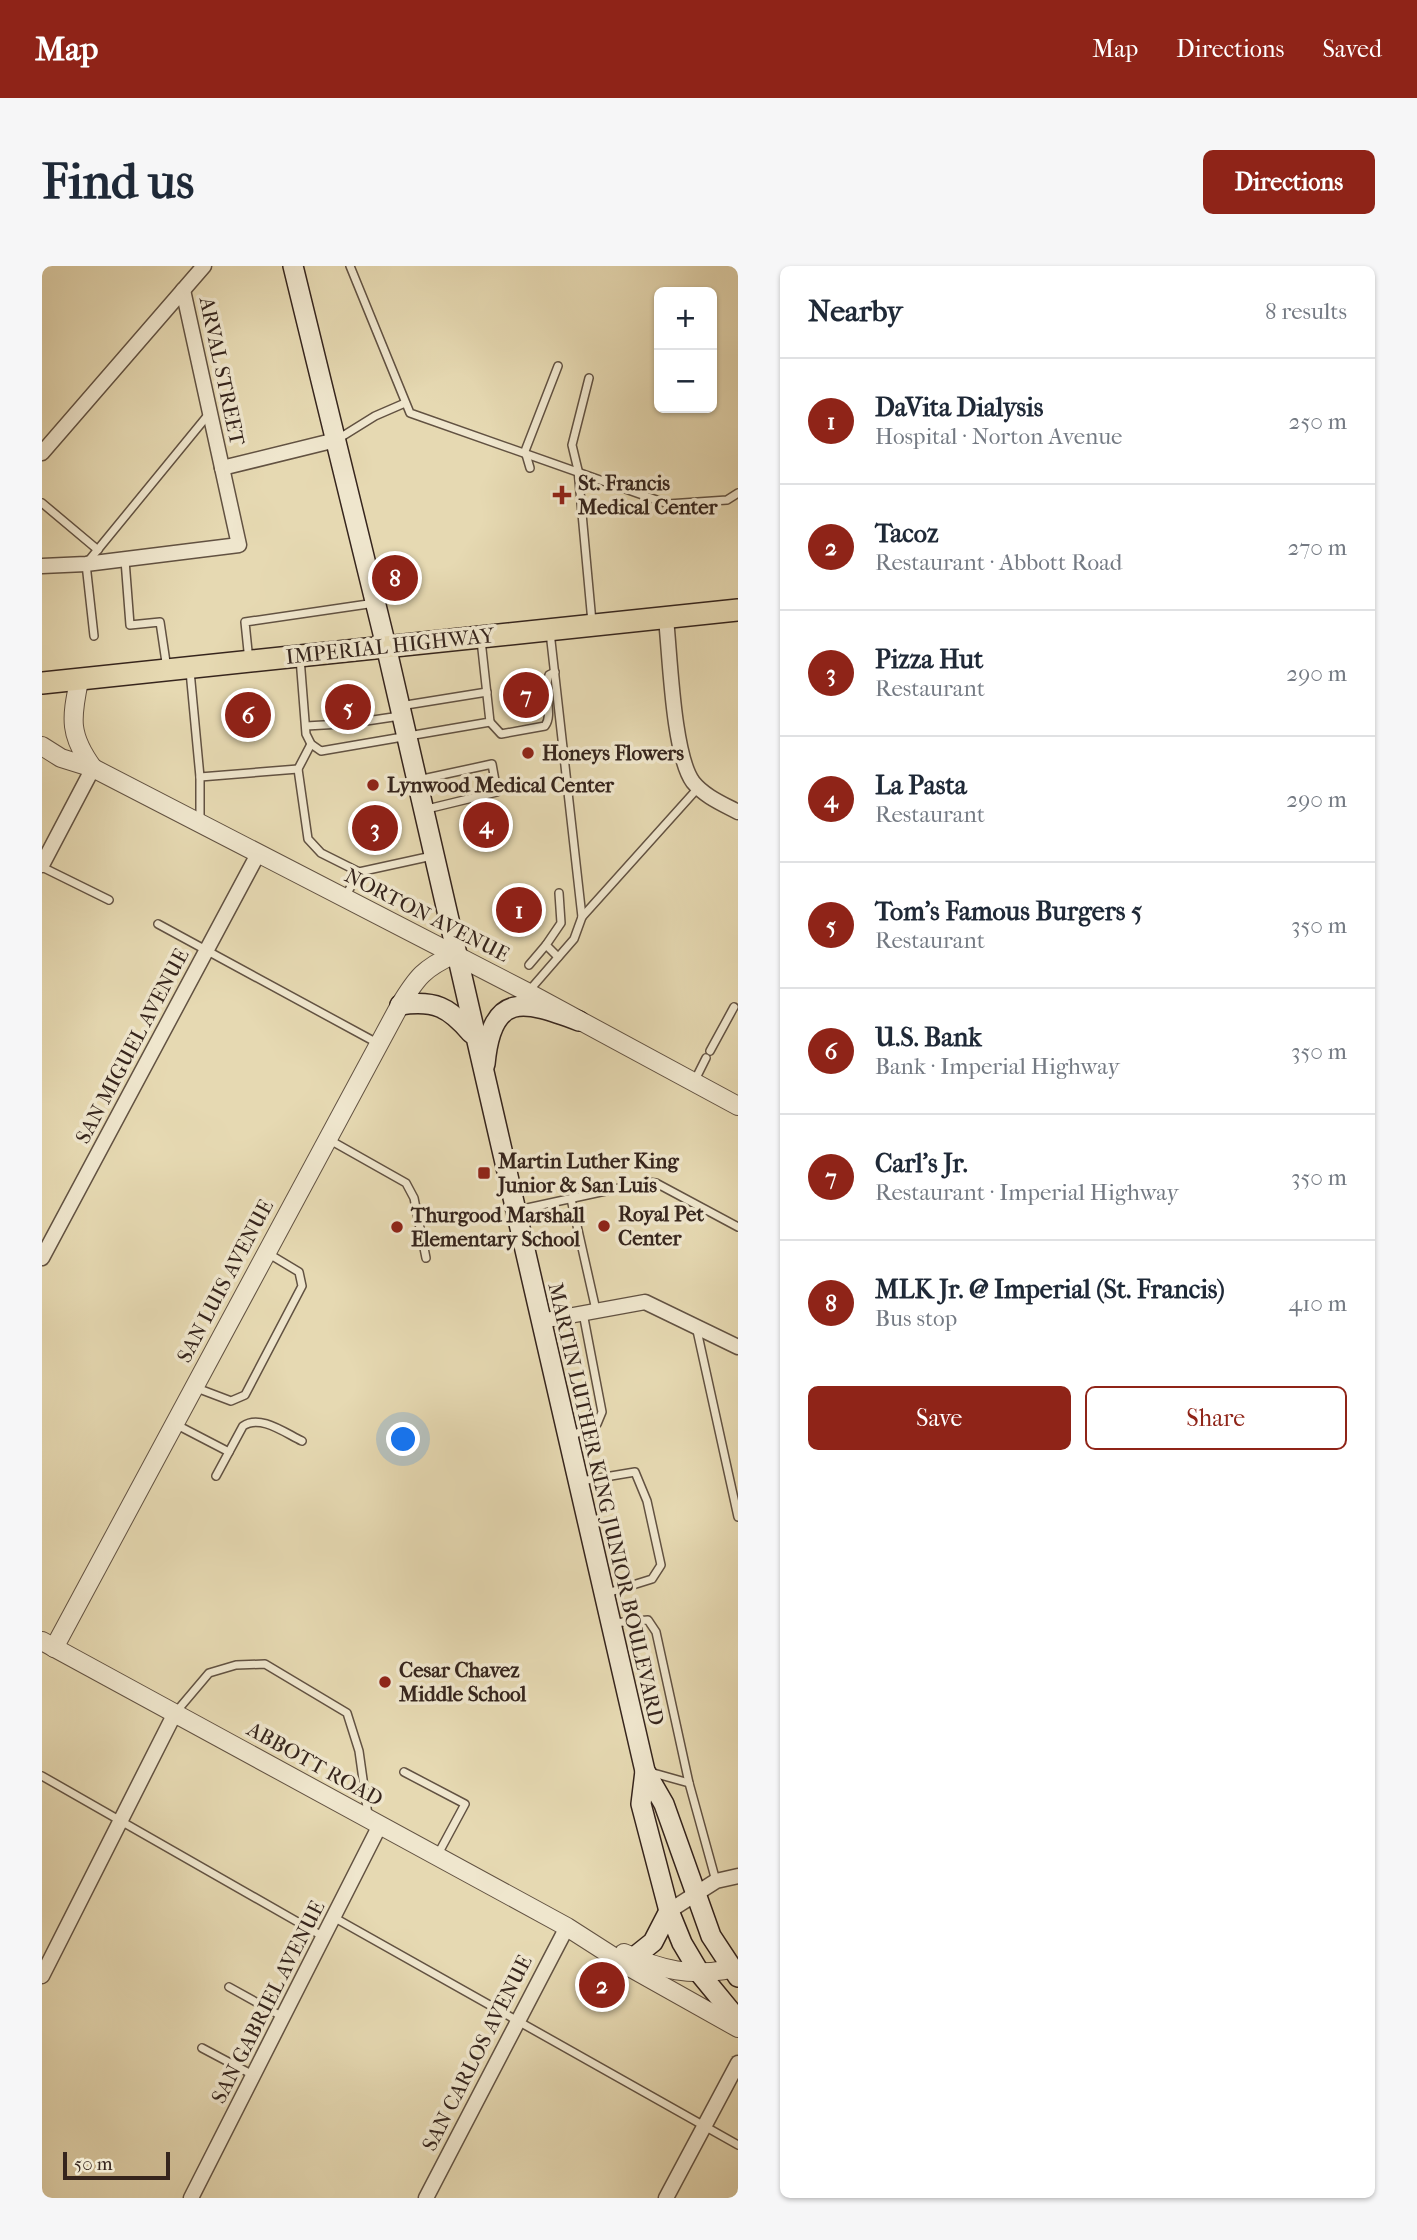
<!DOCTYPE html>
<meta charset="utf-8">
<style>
body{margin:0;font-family:"IM FELL French Canon",serif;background:#f6f6f7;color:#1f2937}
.controls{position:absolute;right:21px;top:21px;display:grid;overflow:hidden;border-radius:10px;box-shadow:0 2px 5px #0004}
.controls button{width:63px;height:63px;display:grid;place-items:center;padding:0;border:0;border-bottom:2px solid #e0e1e3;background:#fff;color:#1f2937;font:35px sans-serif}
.scale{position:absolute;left:21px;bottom:18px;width:107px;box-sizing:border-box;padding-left:7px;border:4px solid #36251d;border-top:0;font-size:19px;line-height:24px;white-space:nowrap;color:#36251d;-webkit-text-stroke:5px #efe6cd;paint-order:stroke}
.you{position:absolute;left:362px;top:1174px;width:24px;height:24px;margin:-18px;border:5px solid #fff;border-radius:50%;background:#1a73e8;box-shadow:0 0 0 10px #1a73e833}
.badge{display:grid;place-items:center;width:46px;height:46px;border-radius:50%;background:#8f2418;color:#fff;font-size:23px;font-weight:700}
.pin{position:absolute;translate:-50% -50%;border:4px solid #fff;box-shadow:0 2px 7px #0006}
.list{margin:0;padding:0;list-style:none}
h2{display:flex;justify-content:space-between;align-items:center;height:91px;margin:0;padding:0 28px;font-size:30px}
h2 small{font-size:23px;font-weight:400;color:#747a83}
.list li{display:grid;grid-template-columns:46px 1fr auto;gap:21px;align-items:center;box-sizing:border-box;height:126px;padding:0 28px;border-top:2px solid #e0e1e3}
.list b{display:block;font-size:26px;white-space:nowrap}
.list p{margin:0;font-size:23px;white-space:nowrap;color:#747a83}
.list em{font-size:23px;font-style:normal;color:#747a83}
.actions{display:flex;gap:14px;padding:21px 28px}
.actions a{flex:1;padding:16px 0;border:2px solid #8f2418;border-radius:10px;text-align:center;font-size:24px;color:#8f2418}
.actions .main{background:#8f2418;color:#fff}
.map{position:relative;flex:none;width:696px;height:1932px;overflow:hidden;border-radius:10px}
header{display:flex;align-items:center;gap:42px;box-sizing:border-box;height:98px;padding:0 35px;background:#8f2418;color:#fff}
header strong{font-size:33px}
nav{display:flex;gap:38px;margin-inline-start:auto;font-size:24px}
.intro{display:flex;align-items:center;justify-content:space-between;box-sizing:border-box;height:168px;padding:0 42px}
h1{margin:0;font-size:49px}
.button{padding:18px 32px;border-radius:10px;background:#8f2418;color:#fff;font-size:24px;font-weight:700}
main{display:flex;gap:42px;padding:0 42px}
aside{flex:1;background:#fff;border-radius:10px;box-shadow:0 2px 5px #0004}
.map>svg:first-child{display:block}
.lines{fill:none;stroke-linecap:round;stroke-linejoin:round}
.service-casing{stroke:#625242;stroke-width:10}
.minor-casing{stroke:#625242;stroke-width:17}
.tertiary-casing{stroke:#625242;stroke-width:20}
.secondary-casing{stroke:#36251d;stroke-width:22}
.primary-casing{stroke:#36251d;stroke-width:24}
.service{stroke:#efe6cd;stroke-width:7}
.minor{stroke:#efe6cd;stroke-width:14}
.tertiary{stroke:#efe6cd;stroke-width:18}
.secondary{stroke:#efe6cd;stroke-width:19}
.primary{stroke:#e6d9b2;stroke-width:21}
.poi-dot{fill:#8f2418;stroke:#efe6cd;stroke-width:2.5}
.labels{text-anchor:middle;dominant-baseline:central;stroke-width:7;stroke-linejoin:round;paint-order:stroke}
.street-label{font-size:21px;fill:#36251d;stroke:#efe6cd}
.poi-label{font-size:21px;font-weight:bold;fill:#36251d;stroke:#efe6cd;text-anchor:start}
</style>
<header>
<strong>Map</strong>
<nav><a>Map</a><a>Directions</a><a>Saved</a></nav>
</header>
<div class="intro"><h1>Find us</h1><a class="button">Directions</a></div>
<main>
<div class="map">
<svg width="696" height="1932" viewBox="0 0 696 1932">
<rect width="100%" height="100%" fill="#e6d9b2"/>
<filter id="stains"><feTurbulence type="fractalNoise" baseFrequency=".00286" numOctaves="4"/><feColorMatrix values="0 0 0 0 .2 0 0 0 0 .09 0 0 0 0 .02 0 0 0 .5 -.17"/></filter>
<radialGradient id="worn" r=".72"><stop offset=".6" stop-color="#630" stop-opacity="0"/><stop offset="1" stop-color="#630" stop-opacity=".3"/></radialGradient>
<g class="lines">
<defs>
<g id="service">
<path d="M 308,0 L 368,147 L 626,238 L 685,234 L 696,227"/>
<path d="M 547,112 L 530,179 L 536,204 L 550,356"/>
<path d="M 296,173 L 333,150 L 363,137"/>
<path d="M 488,202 L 483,185 L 516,100"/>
<path d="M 0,237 L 56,284"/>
<path d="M 83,294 L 88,359 L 118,356 L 125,403"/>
<path d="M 52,370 L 44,298 L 166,149"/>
<path d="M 258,392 L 264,468 L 269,478 L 279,485 L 448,456 L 439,374"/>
<path d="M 207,395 L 203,356 L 333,337"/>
<path d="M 148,405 L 158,511 L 256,503"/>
<path d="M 358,440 L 445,426"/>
<path d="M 448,456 L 459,468 L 503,460 C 512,448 500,427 507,409 L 513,406"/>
<path d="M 311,457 L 358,450"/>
<path d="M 264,460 L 299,458"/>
<path d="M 269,478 L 256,503 L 266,573 L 279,587 L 317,606"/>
<path d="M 376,514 L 450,498 L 455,526 L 385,543"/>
<path d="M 158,556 L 158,511"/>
<path d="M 0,601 L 67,634"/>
<path d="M 303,631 L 317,606 L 390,590"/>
<path d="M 540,651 L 656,522"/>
<path d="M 116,658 L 337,778"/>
<path d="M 516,691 L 504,679 L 519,657 L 517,627"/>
<path d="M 487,699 L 504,679"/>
<path d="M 486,726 L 532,673 L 540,651 L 508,366"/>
<path d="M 668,785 L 692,741"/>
<path d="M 652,816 L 664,792"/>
<path d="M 286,873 L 364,917 L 372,932 L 384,992"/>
<path d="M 529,933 L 554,1044"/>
<path d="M 476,944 L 605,916 L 614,917 L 696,961"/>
<path d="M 654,1060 L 696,1251"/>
<path d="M 152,1121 L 189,1135 L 203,1129 L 260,1020 L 257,1006 L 227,988"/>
<path d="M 135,1159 L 187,1186"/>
<path d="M 529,1170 L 555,1158 L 560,1146 L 541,1047"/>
<path d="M 174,1210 L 201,1160 C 218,1148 243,1167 260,1175"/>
<path d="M 539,1215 L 593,1206 L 605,1235 L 619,1299 L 610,1313 L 562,1328"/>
<path d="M 570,1357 L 606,1354 L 614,1366 L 647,1517"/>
<path d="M 134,1446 L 167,1407 L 194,1399 L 223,1398 L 305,1447 L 317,1485 L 326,1549"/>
<path d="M 362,1506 L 423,1538 L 395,1590"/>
<path d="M 608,1506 L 647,1517 L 674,1615"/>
<path d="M 0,1510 L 282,1671"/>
<path d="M 293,1652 L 696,1879"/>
<path d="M 187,1721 L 241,1751"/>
<path d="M 160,1782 L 211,1809"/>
</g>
<g id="minor">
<path d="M 0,187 L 162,0"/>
<path d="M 180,202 L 294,174"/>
<path d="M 0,300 L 44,298 L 197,279 L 141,24"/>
<path d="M 624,353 C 628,389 631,489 651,516 C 662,530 681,538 696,546"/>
<path d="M 0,599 L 51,502"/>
<path d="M 0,992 L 216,588"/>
<path d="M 499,1055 L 603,1036 L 696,1081"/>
<path d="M 627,1645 L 674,1615 L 696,1610"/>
<path d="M 0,1710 L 133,1447"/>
<path d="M 149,1932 L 338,1559"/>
<path d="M 384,1932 L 525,1661"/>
<path d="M 624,1932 L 696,1797"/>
</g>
<g id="tertiary">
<path d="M 37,415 C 29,453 27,469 51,502"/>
<path d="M 0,480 L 19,492 L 51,502 L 485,726 L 696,840"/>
<path d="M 0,1375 L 525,1661 L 589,1702 L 696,1762"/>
<path d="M 12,1382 L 358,739 C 375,711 382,702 413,688"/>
<path d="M 582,1687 C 619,1704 649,1711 689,1703"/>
</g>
<g id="secondary">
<path d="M 251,0 L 344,380 L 603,1505 L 622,1538 L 669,1670 L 696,1711"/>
<path d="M 358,739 C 393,734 407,741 429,767"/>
<path d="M 443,798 C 450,725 481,734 537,755"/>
<path d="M 603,1505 L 599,1538 L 627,1645 L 640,1677 L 659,1709 L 696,1754"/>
<path d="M 591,1692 L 611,1676 L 627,1645"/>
</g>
<path id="primary" d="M 0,417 L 696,344"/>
</defs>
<use href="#service" class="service-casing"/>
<use href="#minor" class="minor-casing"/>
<use href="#tertiary" class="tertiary-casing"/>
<use href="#secondary" class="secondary-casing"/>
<use href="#primary" class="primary-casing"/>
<use href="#service" class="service"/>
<use href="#minor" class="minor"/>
<use href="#tertiary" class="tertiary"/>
<use href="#secondary" class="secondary"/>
<use href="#primary" class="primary"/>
</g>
<g class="poi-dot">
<path d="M516.5 218.5h7v7h7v7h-7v7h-7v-7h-7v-7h7z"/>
<circle cx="486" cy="487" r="7"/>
<circle cx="331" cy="519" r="7"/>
<rect x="435" y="900" width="14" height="14" rx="3.5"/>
<circle cx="562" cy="960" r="7"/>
<circle cx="355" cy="961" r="7"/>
<circle cx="343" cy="1416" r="7"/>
</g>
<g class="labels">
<g class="street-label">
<text transform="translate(180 105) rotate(78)">ARVAL STREET</text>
<text transform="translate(348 380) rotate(-6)">IMPERIAL HIGHWAY</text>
<text transform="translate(385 649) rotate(27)">NORTON AVENUE</text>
<text transform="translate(90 780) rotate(-62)">SAN MIGUEL AVENUE</text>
<text transform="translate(183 1015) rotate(-62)">SAN LUIS AVENUE</text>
<text transform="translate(564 1238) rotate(77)">MARTIN LUTHER KING JUNIOR BOULEVARD</text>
<text transform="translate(273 1498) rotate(29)">ABBOTT ROAD</text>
<text transform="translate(226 1736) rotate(-63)">SAN GABRIEL AVENUE</text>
<text transform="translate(435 1787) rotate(-63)">SAN CARLOS AVENUE</text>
</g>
<g class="poi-label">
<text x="536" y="217">St. Francis<tspan x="536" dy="24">Medical Center</tspan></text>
<text x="500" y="487">Honeys Flowers</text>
<text x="345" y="519">Lynwood Medical Center</text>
<text x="456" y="895">Martin Luther King<tspan x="456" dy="24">Junior &amp; San Luis</tspan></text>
<text x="576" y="948">Royal Pet<tspan x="576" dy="24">Center</tspan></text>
<text x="369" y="949">Thurgood Marshall<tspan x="369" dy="24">Elementary School</tspan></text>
<text x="357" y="1404">Cesar Chavez<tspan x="357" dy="24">Middle School</tspan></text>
</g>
</g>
<rect width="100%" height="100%" filter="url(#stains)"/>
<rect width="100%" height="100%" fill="url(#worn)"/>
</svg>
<div class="controls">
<button>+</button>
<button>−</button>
</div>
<div class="scale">50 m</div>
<div class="you"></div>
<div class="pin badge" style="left:477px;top:644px">1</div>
<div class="pin badge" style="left:560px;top:1719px">2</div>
<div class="pin badge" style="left:333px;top:562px">3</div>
<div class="pin badge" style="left:444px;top:559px">4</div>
<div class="pin badge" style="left:306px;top:441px">5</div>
<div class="pin badge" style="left:206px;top:449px">6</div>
<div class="pin badge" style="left:484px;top:429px">7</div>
<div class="pin badge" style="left:353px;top:312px">8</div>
</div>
<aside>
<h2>Nearby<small>8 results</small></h2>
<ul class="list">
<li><span class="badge">1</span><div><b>DaVita Dialysis</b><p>Hospital · Norton Avenue</p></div><em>250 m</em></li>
<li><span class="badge">2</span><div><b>Tacoz</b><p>Restaurant · Abbott Road</p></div><em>270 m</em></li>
<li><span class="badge">3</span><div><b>Pizza Hut</b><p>Restaurant</p></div><em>290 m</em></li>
<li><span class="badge">4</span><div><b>La Pasta</b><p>Restaurant</p></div><em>290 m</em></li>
<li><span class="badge">5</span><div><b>Tom's Famous Burgers 5</b><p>Restaurant</p></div><em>350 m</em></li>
<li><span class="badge">6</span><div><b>U.S. Bank</b><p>Bank · Imperial Highway</p></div><em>350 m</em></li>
<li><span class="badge">7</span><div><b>Carl's Jr.</b><p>Restaurant · Imperial Highway</p></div><em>350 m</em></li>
<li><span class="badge">8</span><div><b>MLK Jr. @ Imperial (St. Francis)</b><p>Bus stop</p></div><em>410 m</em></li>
</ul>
<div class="actions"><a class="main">Save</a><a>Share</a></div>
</aside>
</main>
